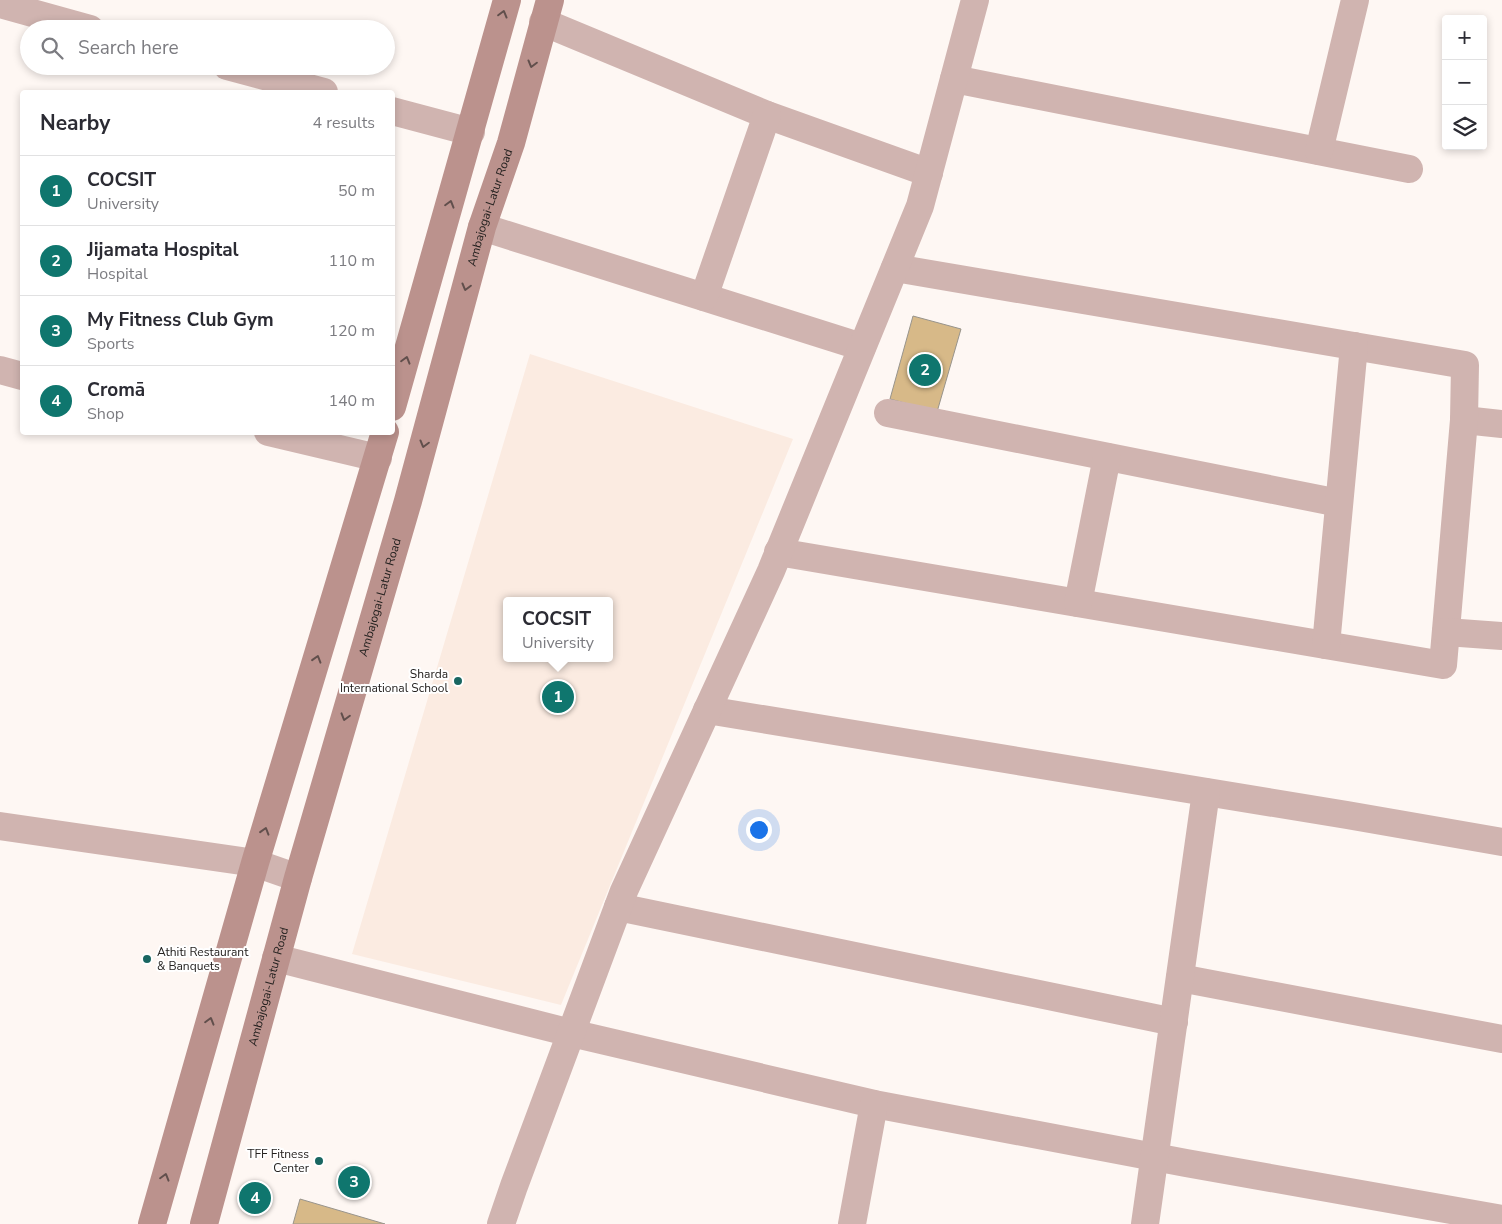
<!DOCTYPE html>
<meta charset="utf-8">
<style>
body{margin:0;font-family:"Nunito Sans",sans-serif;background:#f2f2f3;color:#2b2b33}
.controls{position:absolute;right:15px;top:15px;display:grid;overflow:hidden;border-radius:5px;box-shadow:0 2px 8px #0003}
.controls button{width:45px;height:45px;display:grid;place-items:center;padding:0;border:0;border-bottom:1px solid #e1e1e2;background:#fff;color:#2b2b33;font:25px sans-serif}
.you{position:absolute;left:758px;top:829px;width:18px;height:18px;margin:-12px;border:4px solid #fff;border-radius:50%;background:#1a73e8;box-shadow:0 0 0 8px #1a73e833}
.badge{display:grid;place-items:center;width:32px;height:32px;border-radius:50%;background:#0f766e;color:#fff;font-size:16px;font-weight:700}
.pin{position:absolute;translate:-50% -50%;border:2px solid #fff;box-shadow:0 1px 5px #0006}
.popup{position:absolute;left:503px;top:597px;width:110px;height:65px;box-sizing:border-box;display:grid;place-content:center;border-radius:5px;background:#fff;filter:drop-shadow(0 1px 4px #0005);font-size:16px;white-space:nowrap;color:#7c7c81}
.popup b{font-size:19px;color:#2b2b33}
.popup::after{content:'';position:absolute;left:50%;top:100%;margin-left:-10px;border:10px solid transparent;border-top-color:#fff}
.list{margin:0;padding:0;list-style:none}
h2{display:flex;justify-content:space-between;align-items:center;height:65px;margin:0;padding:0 20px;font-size:21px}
h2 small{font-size:16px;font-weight:400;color:#7c7c81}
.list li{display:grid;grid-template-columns:32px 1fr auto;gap:15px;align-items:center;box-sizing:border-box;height:70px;padding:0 20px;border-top:1px solid #e1e1e2}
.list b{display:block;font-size:19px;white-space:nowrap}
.list p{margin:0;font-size:16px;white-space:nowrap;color:#7c7c81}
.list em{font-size:16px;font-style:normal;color:#7c7c81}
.icon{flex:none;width:28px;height:28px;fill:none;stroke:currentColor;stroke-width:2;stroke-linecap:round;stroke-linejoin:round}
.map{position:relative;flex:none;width:1502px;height:1224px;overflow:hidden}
.search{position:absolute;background:#fff;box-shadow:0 2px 8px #0003;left:20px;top:20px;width:375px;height:55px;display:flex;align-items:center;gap:12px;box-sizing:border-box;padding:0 18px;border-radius:28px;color:#7c7c81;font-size:19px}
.panel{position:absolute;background:#fff;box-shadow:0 2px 8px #0003;left:20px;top:90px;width:375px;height:345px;border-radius:5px}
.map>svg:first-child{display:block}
.built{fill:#fbebe1;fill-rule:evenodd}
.building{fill:#d7b988;stroke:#98948c}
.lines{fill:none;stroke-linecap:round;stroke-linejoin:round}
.street{stroke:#d0b4b0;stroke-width:28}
.secondary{stroke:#bb928d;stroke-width:28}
.oneway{stroke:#614f4c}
.poi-dot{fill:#196661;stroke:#fff;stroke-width:2}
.labels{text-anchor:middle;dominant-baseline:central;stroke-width:4;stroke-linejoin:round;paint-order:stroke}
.street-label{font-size:12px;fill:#252220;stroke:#fff}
.poi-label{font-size:12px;fill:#252220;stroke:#fff;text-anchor:end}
</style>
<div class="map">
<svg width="1502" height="1224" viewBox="0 0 1502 1224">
<rect width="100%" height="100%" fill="#fef7f3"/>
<path class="built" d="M 530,354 L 793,439 L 561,1005 L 352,954 ZM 507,601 L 609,601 L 609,658 L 507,658 Z"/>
<g class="building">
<path d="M 913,316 L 961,329 L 937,412 L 890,399 Z"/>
<path d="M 300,1199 L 385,1224 L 293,1224 Z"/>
</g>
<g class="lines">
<g class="street">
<path d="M 0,4 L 90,29"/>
<path d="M 543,22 L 767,115 L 929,173"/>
<path d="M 227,66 L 324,92"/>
<path d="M 954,79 L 1409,169"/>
<path d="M 392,111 L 471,132"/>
<path d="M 1319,151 L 1355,0"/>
<path d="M 482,227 L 862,347"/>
<path d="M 704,297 L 767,115"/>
<path d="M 0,370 L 22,376"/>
<path d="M 888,413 L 1339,503"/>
<path d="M 1464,420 L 1502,424"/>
<path d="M 268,432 L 378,458"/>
<path d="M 778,552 L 1443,665 L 1464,420 L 1465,365 L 895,268"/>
<path d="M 1078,603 L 1107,457"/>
<path d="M 1446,632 L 1502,636"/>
<path d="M 1326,645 L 1354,346"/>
<path d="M 707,710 L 1347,815 L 1502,842"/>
<path d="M 0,826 L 255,863 L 298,878"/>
<path d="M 618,907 L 1174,1022"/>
<path d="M 276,958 L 571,1033 L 874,1104 L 1186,1163 L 1502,1219"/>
<path d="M 1180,978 L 1502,1039"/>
<path d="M 501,1224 L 514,1186 L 624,891 L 771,571 L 920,206 L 975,0"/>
<path d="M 852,1224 L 874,1104"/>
<path d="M 1145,1224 L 1206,792"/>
</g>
<g class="secondary">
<path d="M 392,407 L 507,0"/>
<path d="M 152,1224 L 255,863 L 385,432"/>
<path id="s1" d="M 204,1224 L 298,878 L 408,501 L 482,227 L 511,143 L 550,0"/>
</g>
</g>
<defs><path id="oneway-chevron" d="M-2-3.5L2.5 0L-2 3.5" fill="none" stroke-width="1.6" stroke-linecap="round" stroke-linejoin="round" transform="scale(1.25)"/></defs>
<g class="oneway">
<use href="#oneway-chevron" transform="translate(503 14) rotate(-75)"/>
<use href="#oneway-chevron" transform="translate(532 64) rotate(105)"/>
<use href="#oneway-chevron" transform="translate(450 204) rotate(-74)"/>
<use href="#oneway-chevron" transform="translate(466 287) rotate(105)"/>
<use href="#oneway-chevron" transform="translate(406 360) rotate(-74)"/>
<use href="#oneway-chevron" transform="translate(424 444) rotate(105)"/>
<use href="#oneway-chevron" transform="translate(317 659) rotate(-73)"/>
<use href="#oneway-chevron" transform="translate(345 717) rotate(106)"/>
<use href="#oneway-chevron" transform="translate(265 831) rotate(-73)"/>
<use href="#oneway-chevron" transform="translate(210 1021) rotate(-74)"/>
<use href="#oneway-chevron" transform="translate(165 1177) rotate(-74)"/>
</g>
<g class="poi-dot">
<circle cx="458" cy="681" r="5"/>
<circle cx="147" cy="959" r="5"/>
<circle cx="319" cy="1161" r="5"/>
</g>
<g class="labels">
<g class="street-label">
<text stroke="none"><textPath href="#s1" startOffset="1056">Ambajogai-Latur Road</textPath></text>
<text stroke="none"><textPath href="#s1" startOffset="651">Ambajogai-Latur Road</textPath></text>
<text stroke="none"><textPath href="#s1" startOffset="246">Ambajogai-Latur Road</textPath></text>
</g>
<g class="poi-label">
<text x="448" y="674">Sharda<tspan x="448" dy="14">International School</tspan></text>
<text x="157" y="952" text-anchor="start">Athiti Restaurant<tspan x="157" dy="14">&amp; Banquets</tspan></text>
<text x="309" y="1154">TFF Fitness<tspan x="309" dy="14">Center</tspan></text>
</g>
</g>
</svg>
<div class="controls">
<button>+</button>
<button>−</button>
<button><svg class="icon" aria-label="layers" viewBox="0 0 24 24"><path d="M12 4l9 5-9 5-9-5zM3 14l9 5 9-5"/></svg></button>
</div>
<div class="you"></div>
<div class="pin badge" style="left:558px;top:697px">1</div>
<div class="popup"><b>COCSIT</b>University</div>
<div class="pin badge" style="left:925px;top:370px">2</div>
<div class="pin badge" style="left:354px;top:1182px">3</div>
<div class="pin badge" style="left:255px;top:1198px">4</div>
<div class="search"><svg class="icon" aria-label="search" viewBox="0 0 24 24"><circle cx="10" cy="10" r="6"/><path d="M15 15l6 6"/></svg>Search here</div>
<section class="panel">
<h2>Nearby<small>4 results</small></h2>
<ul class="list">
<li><span class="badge">1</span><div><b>COCSIT</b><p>University</p></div><em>50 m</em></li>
<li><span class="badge">2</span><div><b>Jijamata Hospital</b><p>Hospital</p></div><em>110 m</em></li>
<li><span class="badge">3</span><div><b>My Fitness Club Gym</b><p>Sports</p></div><em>120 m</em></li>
<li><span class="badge">4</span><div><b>Cromā</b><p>Shop</p></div><em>140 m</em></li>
</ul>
</section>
</div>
